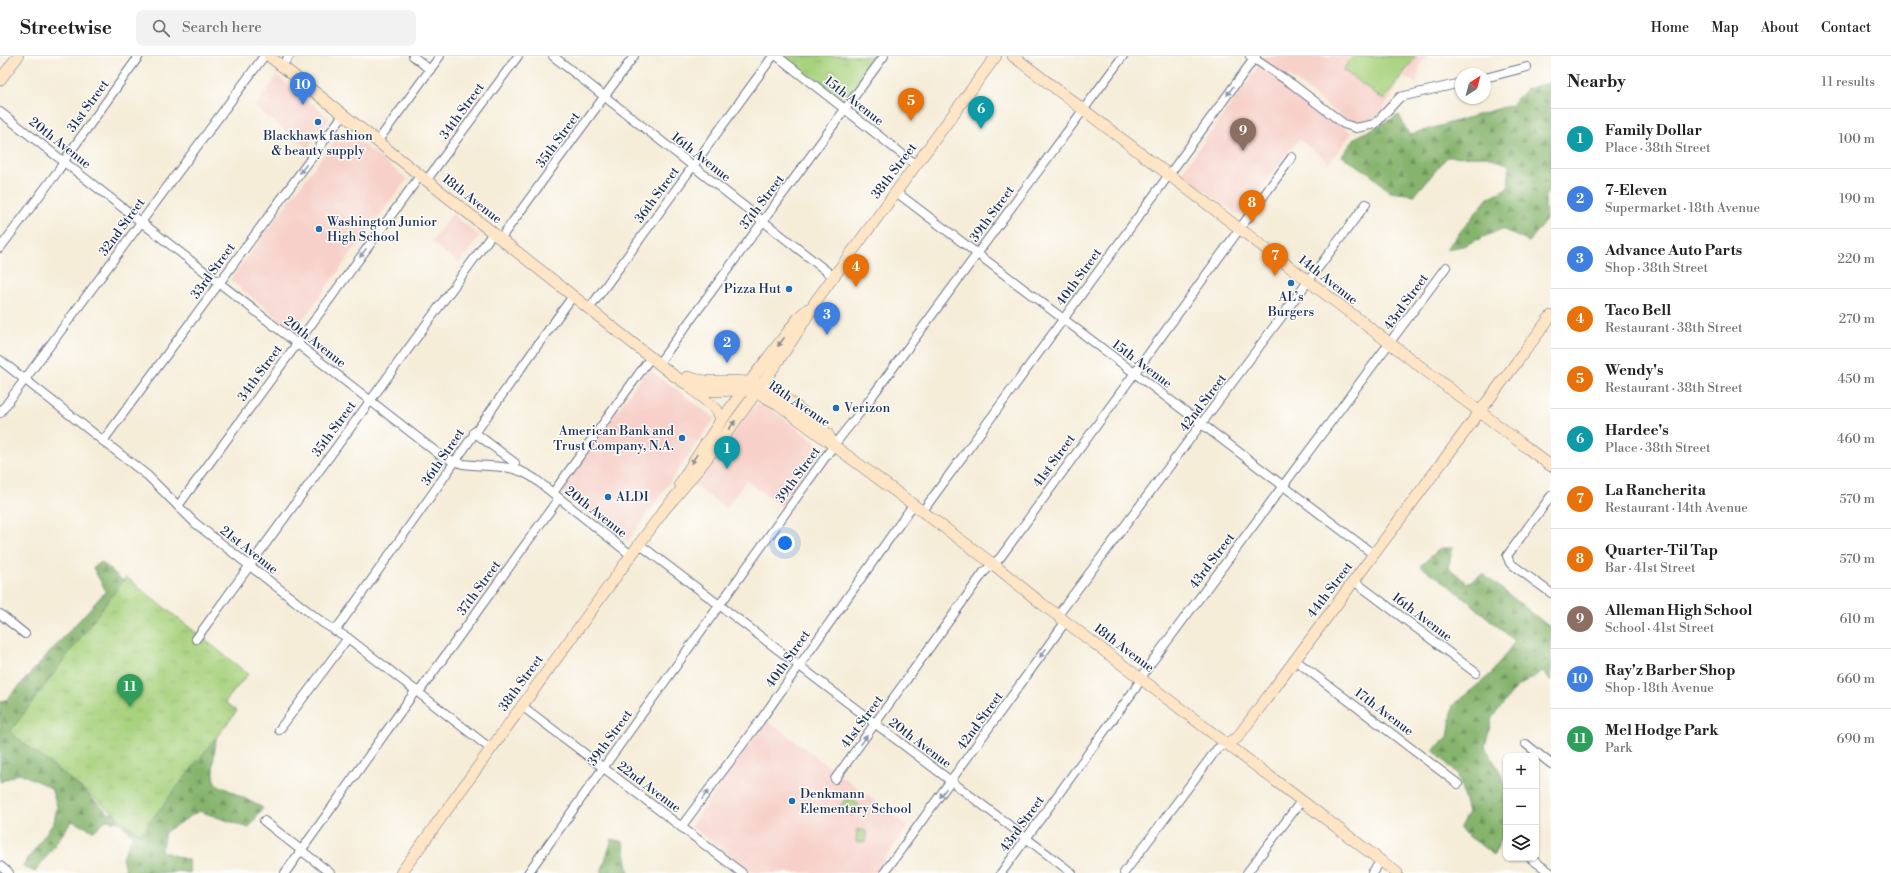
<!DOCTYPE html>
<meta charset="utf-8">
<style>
body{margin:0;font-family:"Libre Bodoni",serif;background:#f2f2f2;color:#222}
.controls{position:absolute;right:12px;bottom:12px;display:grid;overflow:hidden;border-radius:8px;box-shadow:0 1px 3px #0004}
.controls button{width:36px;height:36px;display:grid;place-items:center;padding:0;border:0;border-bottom:1px solid #e0e0e0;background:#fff;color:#222;font:20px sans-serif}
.compass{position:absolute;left:1455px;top:12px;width:36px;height:36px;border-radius:50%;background:#fff;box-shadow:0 1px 3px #0004;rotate:36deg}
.you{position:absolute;left:785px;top:487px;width:14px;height:14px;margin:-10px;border:3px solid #fff;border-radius:50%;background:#1a73e8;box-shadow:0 0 0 6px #1a73e833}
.badge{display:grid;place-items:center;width:26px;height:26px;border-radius:50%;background:#d93025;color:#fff;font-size:13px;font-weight:700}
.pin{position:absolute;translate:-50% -33px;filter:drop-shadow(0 1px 2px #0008)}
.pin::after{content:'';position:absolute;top:21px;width:14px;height:12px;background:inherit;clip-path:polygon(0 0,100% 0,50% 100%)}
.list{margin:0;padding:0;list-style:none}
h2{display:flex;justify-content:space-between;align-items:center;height:52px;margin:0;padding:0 16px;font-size:17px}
h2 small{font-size:13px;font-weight:400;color:#767676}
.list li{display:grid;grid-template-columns:26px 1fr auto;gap:12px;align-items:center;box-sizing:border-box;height:60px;padding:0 16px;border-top:1px solid #e0e0e0}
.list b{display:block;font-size:15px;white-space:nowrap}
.list p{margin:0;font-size:13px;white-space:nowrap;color:#767676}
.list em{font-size:13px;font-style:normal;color:#767676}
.icon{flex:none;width:22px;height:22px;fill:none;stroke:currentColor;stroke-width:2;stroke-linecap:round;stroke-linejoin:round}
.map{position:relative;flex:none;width:1551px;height:817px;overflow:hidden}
header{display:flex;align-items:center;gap:24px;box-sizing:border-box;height:56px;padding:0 20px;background:#fff;border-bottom:1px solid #e0e0e0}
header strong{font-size:19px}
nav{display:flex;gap:22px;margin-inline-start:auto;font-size:14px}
.search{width:280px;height:36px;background:#f2f2f2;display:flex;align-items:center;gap:10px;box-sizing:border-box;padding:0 14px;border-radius:8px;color:#767676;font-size:15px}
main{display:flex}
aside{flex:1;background:#fff}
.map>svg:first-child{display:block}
.built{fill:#f7d0c9}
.grass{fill:#a8d27e;stroke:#62806e}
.forest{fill:url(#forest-firs);stroke:#507266}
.park{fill:url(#park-tufts);stroke:#62806e}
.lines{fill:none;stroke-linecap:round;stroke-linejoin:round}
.street-casing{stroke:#687289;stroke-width:10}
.secondary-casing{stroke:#687289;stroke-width:12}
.street{stroke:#fff;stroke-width:8}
.secondary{stroke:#fde5c5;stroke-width:11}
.oneway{fill:#8d97ae}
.oneway2{fill:#8c8a92}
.poi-dot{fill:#1f6fb2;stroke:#fdfcf7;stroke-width:1.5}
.labels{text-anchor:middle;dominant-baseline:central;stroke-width:3;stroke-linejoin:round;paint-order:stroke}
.street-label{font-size:13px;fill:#1b2f5e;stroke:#fdfcf7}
.poi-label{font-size:13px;fill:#1b2f5e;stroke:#fdfcf7;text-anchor:start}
</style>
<header>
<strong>Streetwise</strong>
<div class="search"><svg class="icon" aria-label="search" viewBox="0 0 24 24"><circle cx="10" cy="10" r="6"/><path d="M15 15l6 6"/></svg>Search here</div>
<nav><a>Home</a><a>Map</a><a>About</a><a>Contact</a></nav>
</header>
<main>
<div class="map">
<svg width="1551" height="817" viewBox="0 0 1551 817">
<defs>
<pattern id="forest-firs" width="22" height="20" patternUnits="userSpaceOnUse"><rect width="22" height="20" fill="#86b46d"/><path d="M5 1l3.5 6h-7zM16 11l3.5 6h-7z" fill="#6d935d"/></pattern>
<pattern id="park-tufts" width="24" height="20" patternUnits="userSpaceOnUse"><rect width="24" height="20" fill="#a8d27e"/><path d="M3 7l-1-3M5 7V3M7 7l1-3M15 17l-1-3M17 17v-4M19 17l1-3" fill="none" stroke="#90b56f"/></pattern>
</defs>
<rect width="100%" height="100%" fill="#fdfcf7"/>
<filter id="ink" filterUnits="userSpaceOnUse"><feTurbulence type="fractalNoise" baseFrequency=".025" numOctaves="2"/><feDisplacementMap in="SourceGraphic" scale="8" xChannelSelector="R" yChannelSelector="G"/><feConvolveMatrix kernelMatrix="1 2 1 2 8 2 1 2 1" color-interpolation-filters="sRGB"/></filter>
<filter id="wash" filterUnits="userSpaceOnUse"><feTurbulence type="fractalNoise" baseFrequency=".012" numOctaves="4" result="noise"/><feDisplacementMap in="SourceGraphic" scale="16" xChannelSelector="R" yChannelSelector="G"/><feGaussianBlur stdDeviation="0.9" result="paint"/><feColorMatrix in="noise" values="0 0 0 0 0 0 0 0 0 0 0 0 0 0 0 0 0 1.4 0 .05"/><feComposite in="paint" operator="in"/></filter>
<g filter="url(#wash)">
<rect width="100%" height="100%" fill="#f6edd9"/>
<g class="built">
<path d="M 1263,0 L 1431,0 L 1422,5 L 1416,27 L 1402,20 L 1389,45 L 1382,54 L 1376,61 L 1364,67 L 1347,65 L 1289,20 L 1284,19 L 1260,4 Z"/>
<path d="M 1258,11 L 1296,36 L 1352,77 L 1329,107 L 1299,83 L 1238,160 L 1181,117 Z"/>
<path d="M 277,20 L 330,62 L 308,92 L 255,51 Z"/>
<path d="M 343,73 L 407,123 L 294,275 L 230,224 Z"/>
<path d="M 452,158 L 480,180 L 459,207 L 431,186 Z"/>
<path d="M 650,314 L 715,362 L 628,485 L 563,437 L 563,431 L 645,316 Z"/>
<path d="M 763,347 L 821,390 L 821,394 L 782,451 L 746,424 L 726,453 L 694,429 L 755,348 Z"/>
<path d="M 767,664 L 908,770 L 875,817 L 753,817 L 691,770 Z"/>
</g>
<path class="grass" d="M 1353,0 L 1416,0 L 1384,44 L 1343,14 Z"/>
<g class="forest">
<path d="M 1551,26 L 1551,133 L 1545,140 L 1546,164 L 1529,186 L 1502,173 L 1463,190 L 1446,193 L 1488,142 L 1509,131 L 1509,109 L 1487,100 L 1447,101 L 1415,139 L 1390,136 L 1369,117 L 1342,100 L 1355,82 L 1399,59 L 1409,79 L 1511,49 L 1526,33 Z"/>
<path d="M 1441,492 L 1453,492 L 1448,511 L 1467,527 L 1483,518 L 1551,572 L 1551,625 L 1543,615 L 1516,632 L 1492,662 L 1485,691 L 1501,717 L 1506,731 L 1506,772 L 1494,799 L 1459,773 L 1468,756 L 1458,719 L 1433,694 L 1448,681 L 1453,649 L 1491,618 L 1515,585 L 1449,529 L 1420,510 Z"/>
<path d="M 101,506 L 124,526 L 19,679 L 110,758 L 136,747 L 217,675 L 213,709 L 215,727 L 263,752 L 249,772 L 199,755 L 165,776 L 161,795 L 188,804 L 190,817 L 176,815 L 172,817 L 126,817 L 122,802 L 133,779 L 119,766 L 106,764 L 94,775 L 72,765 L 35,816 L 23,810 L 54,766 L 57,750 L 51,732 L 20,717 L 0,726 L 0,646 L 7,643 L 106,535 L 93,512 Z"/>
<path d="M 612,783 L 623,786 L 629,817 L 601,817 Z"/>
</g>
<g class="park">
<path d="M 783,0 L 880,0 L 845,46 L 842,46 Z"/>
<path d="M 126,521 L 248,618 L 225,646 L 237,655 L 140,778 L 10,676 Z"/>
<path d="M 848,740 L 859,749 L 852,760 L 840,750 Z"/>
<path d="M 857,773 L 866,775 L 866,786 L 856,786 Z"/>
</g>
</g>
<g filter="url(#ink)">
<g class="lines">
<defs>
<g id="street">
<path d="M 413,0 L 430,14"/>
<path d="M 553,0 L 834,221"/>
<path d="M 777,0 L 916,109"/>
<path d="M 1250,0 L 1292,28 L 1344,68 L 1356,72 L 1375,68 L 1400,41 L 1461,27"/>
<path d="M 282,10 L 289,0"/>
<path d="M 1485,22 L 1527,11"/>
<path d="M 0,56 L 440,399 C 447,402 454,406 463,408 C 490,412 510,406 535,423 L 631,499"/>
<path d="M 377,86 L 440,0"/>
<path d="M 426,125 L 518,0"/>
<path d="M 896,136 L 1373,498"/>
<path d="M 500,183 L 634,0"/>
<path d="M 0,192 L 58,115 L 68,99 L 139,0"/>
<path d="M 589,253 L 773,0"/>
<path d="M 0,304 L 148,420 L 195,467 L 323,567 L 348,582 L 491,693"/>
<path d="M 659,307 L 884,0"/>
<path d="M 0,357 L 264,0"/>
<path d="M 474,376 L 515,407"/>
<path d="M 103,385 L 343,59"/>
<path d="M 553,437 L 651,301"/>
<path d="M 1551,440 L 1507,500 L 1510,507 L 1551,537"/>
<path d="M 178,450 L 420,120"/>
<path d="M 922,456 L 1256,0"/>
<path d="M 639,488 L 1072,817"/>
<path d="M 1354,525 L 1476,617"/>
<path d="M 0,558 L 25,578"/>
<path d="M 1058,559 L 1366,148"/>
<path d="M 335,575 C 415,464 492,351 573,240"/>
<path d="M 196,583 L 493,177"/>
<path d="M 1295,604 L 1458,728"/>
<path d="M 419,636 L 559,442"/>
<path d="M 522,650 L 742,817"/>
<path d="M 279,674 L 348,582"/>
<path d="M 1526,688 L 1551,708"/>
<path d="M 835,723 L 984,516 L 1000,502 L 1292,101"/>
<path d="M 264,765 L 330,817"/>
<path d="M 681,771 L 760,665 L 913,449"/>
<path d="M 1530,802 L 1551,817"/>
<path d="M 0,810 L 9,817"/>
<path d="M 285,817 L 416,634"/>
<path d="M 528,817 L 834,389 L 862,354 L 1123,0"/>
<path d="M 884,817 L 1066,565"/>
<path d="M 1001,817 L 1135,633 L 1148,611 L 1446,211"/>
<path d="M 1124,817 L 1217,693 L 1227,687"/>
<path d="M 1247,817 L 1302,744"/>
<path d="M 1372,817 L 1381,805"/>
</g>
<g id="secondary">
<path d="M 269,0 L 673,319 L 685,327 L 705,335 L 744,334 L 756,336 L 778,348 L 993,508 L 1041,547 L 1397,817"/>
<path d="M 1013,0 L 1551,410"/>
<path d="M 0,24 L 18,0"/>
<path d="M 687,321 C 707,328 727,324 748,326 C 776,329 807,359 827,377 L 830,382"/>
<path d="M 690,331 L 717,354 L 721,362 L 719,367"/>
<path d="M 680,428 C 715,369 758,315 800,260 L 808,253"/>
<path d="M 1227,687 L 1237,682 L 1551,260"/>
<path d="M 401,817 L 664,454 C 699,414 731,372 762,328 C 781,301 800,275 815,246 L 996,0"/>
</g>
</defs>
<use href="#street" class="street-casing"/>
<use href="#secondary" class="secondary-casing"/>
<use href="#street" class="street"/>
<use href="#secondary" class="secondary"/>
</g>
<defs><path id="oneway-solid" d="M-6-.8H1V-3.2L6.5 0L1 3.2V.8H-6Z"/></defs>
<g class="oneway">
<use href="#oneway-solid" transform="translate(1230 35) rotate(126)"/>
<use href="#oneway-solid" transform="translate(303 113) rotate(126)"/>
<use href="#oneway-solid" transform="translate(363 197) rotate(126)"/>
<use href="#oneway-solid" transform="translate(1043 597) rotate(126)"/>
<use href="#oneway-solid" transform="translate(864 684) rotate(-54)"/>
<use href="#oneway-solid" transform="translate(943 737) rotate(126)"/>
<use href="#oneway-solid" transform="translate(705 739) rotate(-54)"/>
</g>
<g class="oneway2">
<use href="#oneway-solid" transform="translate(781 286) rotate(127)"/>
<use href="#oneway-solid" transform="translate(732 369) rotate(-53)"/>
<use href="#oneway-solid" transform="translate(694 403) rotate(121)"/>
</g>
</g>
<g class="poi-dot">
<circle cx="318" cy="66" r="4"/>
<circle cx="319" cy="173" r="4"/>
<circle cx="1291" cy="227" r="4"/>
<circle cx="789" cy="233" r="4"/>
<circle cx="836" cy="352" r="4"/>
<circle cx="682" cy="382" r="4"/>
<circle cx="608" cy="441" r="4"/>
<circle cx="792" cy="745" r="4"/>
</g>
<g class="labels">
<g class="street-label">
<text transform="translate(854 45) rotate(38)">15th Avenue</text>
<text transform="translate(88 50) rotate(-54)">31st Street</text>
<text transform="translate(462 55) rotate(-54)">34th Street</text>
<text transform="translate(558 84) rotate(-54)">35th Street</text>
<text transform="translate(60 87) rotate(38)">20th Avenue</text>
<text transform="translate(701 101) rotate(38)">16th Avenue</text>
<text transform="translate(894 115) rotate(-53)">38th Street</text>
<text transform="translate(657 139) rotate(-54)">36th Street</text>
<text transform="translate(472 143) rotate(38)">18th Avenue</text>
<text transform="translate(762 146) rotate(-53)">37th Street</text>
<text transform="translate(992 158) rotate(-54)">39th Street</text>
<text transform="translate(122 171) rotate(-54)">32nd Street</text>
<text transform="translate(213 215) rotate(-54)">33rd Street</text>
<text transform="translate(1079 221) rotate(-54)">40th Street</text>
<text transform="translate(1328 224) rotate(38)">14th Avenue</text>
<text transform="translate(1406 246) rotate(-54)">43rd Street</text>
<text transform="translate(315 286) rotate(38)">20th Avenue</text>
<text transform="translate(1142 308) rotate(37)">15th Avenue</text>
<text transform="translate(260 317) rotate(-54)">34th Street</text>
<text transform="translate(1203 347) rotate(-53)">42nd Street</text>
<text transform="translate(799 348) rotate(34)">18th Avenue</text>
<text transform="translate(334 373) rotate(-54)">35th Street</text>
<text transform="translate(443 401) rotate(-56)">36th Street</text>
<text transform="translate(1054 405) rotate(-54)">41st Street</text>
<text transform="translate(798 419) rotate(-54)">39th Street</text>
<text transform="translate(596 456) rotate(38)">20th Avenue</text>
<text transform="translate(249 494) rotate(38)">21st Avenue</text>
<text transform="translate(1212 505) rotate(-53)">43rd Street</text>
<text transform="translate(479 532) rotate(-54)">37th Street</text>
<text transform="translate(1330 534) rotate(-53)">44th Street</text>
<text transform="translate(1422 561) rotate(37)">16th Avenue</text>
<text transform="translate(1124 592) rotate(37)">18th Avenue</text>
<text transform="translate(788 603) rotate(-55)">40th Street</text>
<text transform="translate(521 627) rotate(-54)">38th Street</text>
<text transform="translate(1384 656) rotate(37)">17th Avenue</text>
<text transform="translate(980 665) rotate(-54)">42nd Street</text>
<text transform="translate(862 666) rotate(-54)">41st Street</text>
<text transform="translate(610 682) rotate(-54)">39th Street</text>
<text transform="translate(920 687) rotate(37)">20th Avenue</text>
<text transform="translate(649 731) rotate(37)">22nd Avenue</text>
<text transform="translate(1022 768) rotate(-54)">43rd Street</text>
</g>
<g class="poi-label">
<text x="318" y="80" text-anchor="middle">Blackhawk fashion<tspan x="318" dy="15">&amp; beauty supply</tspan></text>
<text x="327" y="166">Washington Junior<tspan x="327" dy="15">High School</tspan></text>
<text x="781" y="233" text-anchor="end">Pizza Hut</text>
<text x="1291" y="241" text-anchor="middle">AL’s<tspan x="1291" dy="15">Burgers</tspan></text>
<text x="844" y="352">Verizon</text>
<text x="674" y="375" text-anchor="end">American Bank and<tspan x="674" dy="15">Trust Company, N.A.</tspan></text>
<text x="616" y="441">ALDI</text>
<text x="800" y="738">Denkmann<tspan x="800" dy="15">Elementary School</tspan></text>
</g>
</g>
</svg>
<div class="controls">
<button>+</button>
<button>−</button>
<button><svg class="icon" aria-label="layers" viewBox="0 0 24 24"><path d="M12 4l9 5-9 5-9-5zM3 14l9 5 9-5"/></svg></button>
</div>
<svg class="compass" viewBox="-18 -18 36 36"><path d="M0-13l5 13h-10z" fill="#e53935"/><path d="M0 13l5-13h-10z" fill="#767676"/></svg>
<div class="you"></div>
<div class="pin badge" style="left:727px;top:413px;background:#0f9aa8">1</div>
<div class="pin badge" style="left:727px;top:307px;background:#3f7fe0">2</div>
<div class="pin badge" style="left:827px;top:279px;background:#3f7fe0">3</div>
<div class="pin badge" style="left:856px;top:231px;background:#e8710a">4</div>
<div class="pin badge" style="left:911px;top:65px;background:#e8710a">5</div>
<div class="pin badge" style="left:981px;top:73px;background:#0f9aa8">6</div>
<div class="pin badge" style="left:1275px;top:220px;background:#e8710a">7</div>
<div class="pin badge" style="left:1252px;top:167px;background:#e8710a">8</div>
<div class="pin badge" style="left:1243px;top:95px;background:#8d6e63">9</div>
<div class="pin badge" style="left:303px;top:49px;background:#3f7fe0">10</div>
<div class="pin badge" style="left:130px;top:651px;background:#2e9e5b">11</div>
</div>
<aside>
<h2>Nearby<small>11 results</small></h2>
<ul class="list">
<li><span class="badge" style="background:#0f9aa8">1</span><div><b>Family Dollar</b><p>Place · 38th Street</p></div><em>100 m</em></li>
<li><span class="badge" style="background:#3f7fe0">2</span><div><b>7-Eleven</b><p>Supermarket · 18th Avenue</p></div><em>190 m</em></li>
<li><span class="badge" style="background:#3f7fe0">3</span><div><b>Advance Auto Parts</b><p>Shop · 38th Street</p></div><em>220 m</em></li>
<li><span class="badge" style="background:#e8710a">4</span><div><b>Taco Bell</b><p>Restaurant · 38th Street</p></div><em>270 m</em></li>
<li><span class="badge" style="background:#e8710a">5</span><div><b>Wendy's</b><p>Restaurant · 38th Street</p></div><em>450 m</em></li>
<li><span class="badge" style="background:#0f9aa8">6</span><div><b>Hardee's</b><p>Place · 38th Street</p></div><em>460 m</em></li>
<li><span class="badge" style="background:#e8710a">7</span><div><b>La Rancherita</b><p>Restaurant · 14th Avenue</p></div><em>570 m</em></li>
<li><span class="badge" style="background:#e8710a">8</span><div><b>Quarter-Til Tap</b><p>Bar · 41st Street</p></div><em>570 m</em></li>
<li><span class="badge" style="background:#8d6e63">9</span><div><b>Alleman High School</b><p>School · 41st Street</p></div><em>610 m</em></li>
<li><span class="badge" style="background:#3f7fe0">10</span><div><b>Ray'z Barber Shop</b><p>Shop · 18th Avenue</p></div><em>660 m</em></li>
<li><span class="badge" style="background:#2e9e5b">11</span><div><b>Mel Hodge Park</b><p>Park</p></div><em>690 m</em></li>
</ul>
</aside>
</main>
